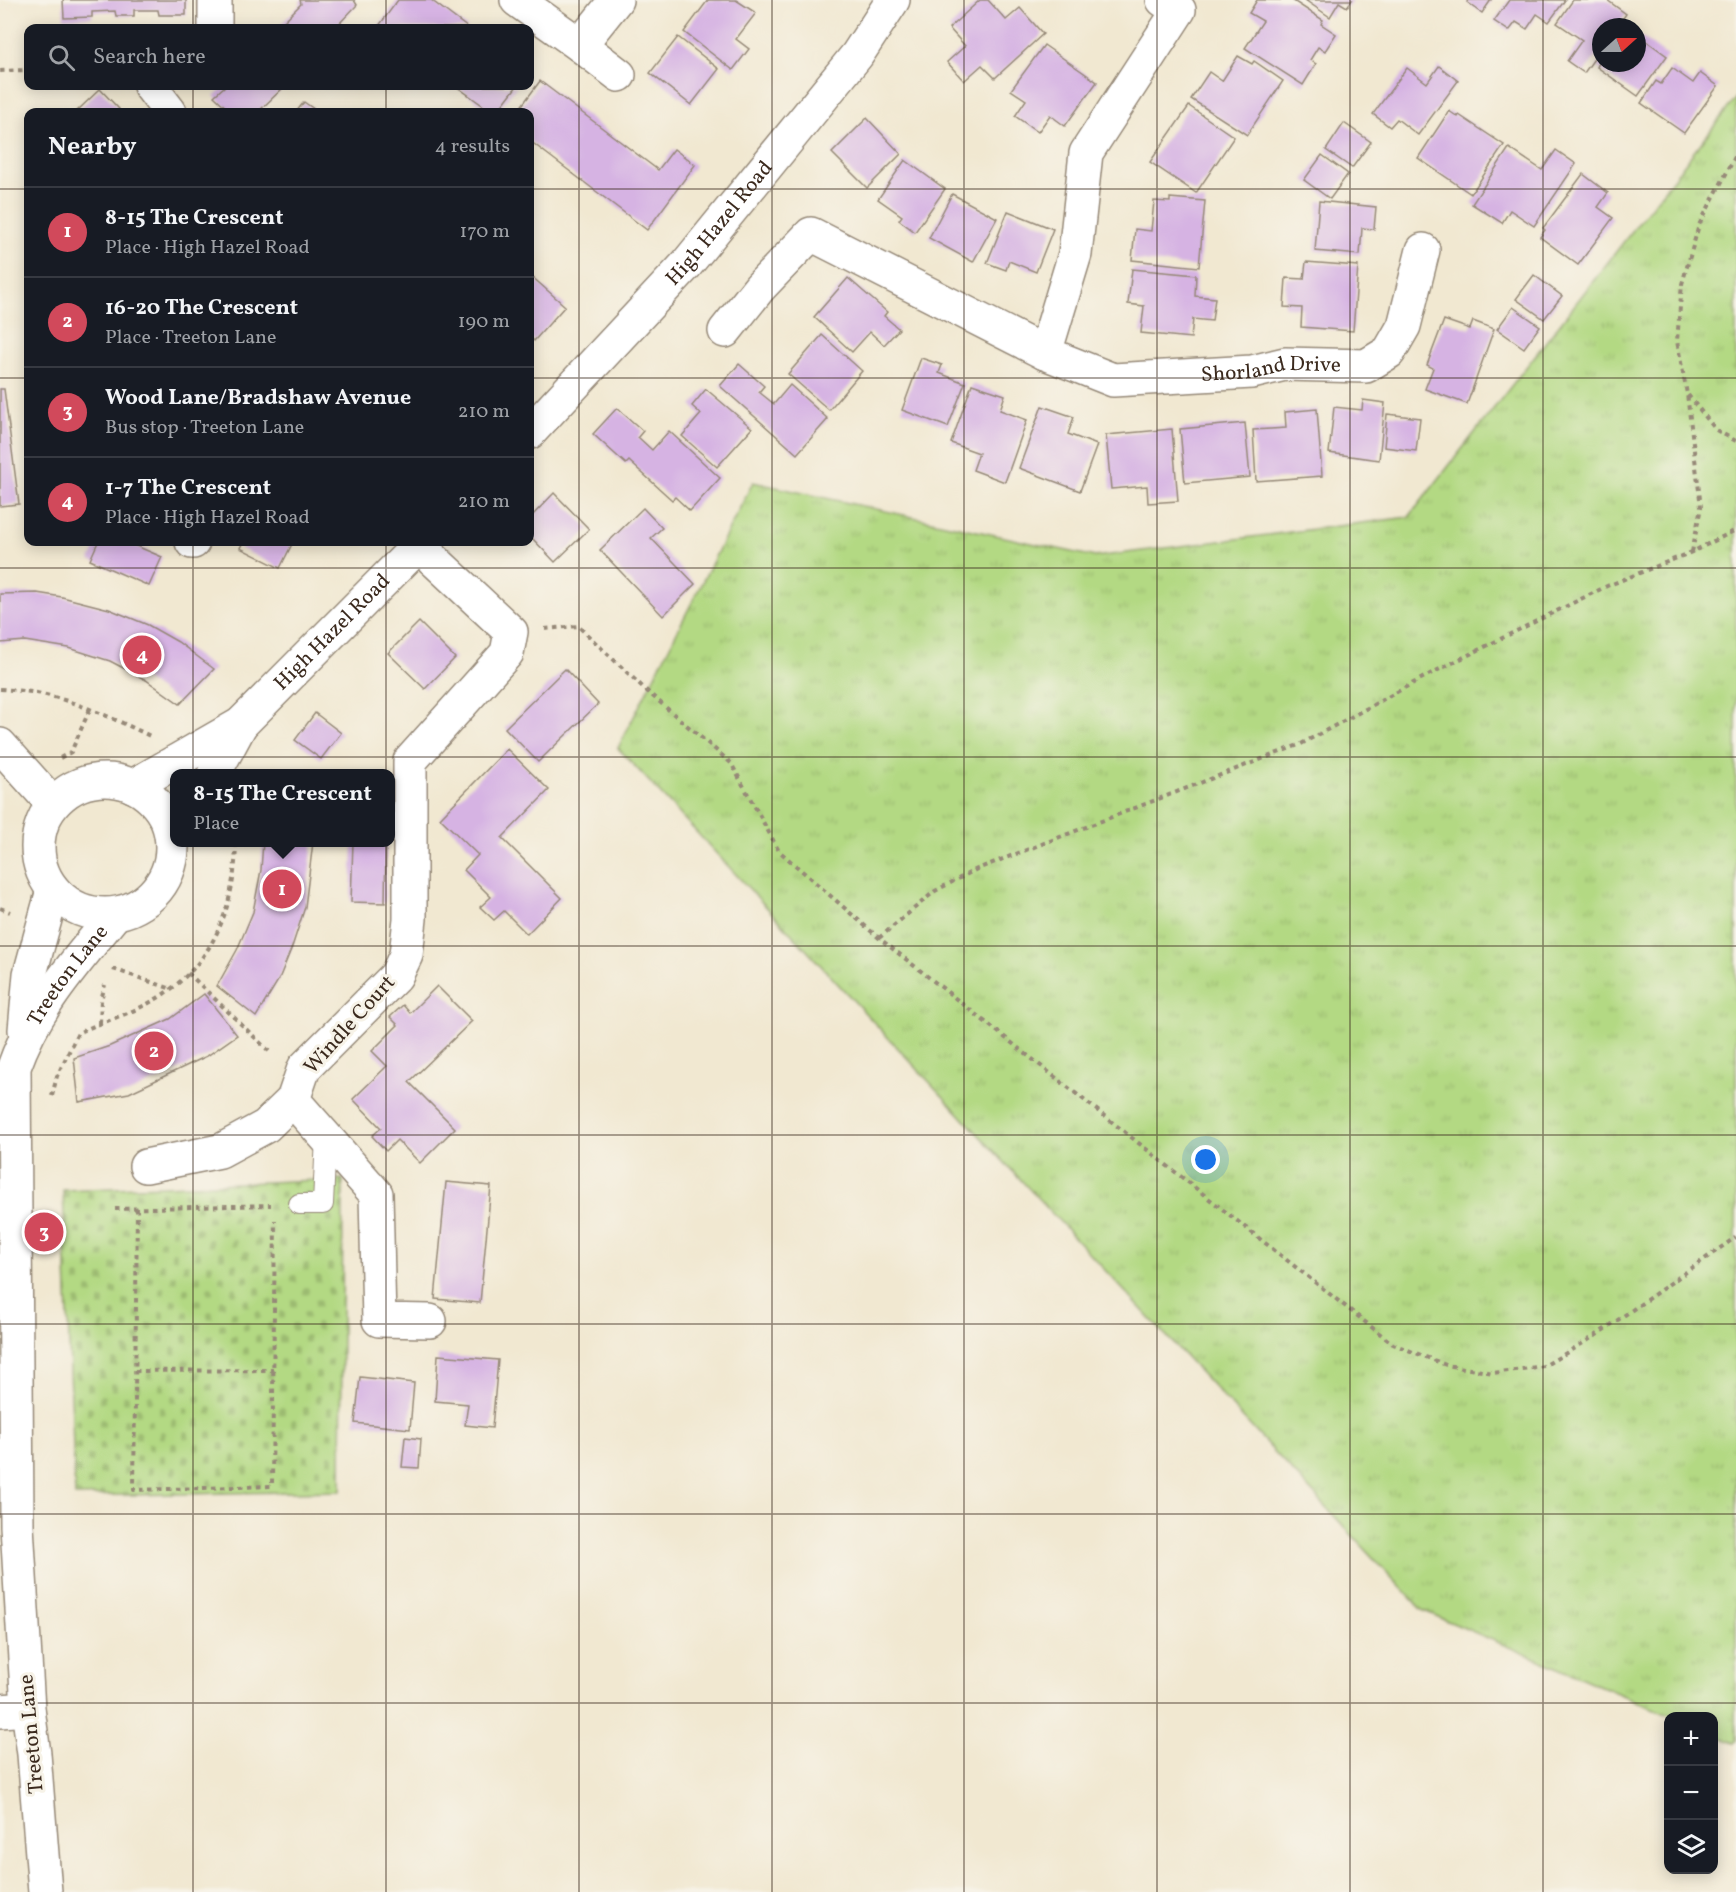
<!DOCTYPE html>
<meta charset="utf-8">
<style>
body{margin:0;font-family:Vollkorn,serif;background:#20242c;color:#f1f3f6}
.controls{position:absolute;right:18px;bottom:18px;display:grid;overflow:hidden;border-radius:12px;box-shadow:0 3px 15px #0003}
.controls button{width:54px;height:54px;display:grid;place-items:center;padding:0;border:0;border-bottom:2px solid #363941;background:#171b24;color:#f1f3f6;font:30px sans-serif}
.compass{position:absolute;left:1592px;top:18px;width:54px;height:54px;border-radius:50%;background:#171b24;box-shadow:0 3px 15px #0003;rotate:69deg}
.you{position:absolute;left:1206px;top:1160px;width:21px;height:21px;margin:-15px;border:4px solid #fff;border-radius:50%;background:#1a73e8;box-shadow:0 0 0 9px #1a73e833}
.badge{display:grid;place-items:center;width:39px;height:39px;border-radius:50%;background:#d1495b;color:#fff;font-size:20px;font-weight:700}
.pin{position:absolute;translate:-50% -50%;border:3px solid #fff;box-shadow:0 2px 6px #0006}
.popup{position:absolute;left:170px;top:769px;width:225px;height:78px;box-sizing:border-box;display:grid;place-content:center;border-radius:12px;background:#171b24;filter:drop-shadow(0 2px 4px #0005);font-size:20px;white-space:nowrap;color:#9ea1a6}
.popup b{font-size:22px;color:#f1f3f6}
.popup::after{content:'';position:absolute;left:50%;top:100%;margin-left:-12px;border:12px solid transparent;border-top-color:#171b24}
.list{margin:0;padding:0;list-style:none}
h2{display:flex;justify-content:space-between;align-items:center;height:78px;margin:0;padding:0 24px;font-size:26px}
h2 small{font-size:20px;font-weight:400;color:#9ea1a6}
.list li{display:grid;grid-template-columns:39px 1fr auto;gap:18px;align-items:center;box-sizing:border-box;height:90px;padding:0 24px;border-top:2px solid #363941}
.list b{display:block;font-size:22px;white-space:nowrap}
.list p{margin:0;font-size:20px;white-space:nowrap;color:#9ea1a6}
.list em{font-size:20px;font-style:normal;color:#9ea1a6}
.icon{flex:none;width:33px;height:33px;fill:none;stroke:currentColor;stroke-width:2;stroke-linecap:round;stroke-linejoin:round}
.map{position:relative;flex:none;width:1736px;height:1892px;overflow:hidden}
.search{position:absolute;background:#171b24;box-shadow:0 3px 15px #0003;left:24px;top:24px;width:510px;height:66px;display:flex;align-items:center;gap:15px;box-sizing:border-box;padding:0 21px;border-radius:12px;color:#9ea1a6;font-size:22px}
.panel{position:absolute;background:#171b24;box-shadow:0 3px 15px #0003;left:24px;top:108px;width:510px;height:438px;border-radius:12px}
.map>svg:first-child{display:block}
.grass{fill:url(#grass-tufts);stroke:#778250;stroke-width:1.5}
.cemetery{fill:url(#cemetery-stones);stroke:#778250;stroke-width:1.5}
.building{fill:#d6b3e3}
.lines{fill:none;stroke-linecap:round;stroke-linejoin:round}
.lane-casing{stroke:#968978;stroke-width:22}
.street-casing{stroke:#968978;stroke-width:36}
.secondary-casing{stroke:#968978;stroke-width:36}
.path{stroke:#968978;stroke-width:4;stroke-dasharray:4.5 4.5;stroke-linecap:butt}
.lane{stroke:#fff;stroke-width:20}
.street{stroke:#fff;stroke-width:33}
.secondary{stroke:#fff;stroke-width:33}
.grid{fill:none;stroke:#3b2a1e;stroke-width:1.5;stroke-opacity:0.55}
.labels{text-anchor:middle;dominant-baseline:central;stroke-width:6;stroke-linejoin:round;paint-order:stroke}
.street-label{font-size:21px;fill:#3b2a1e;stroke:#f7f3e8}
</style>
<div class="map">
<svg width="1736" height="1892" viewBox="0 0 1736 1892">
<defs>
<pattern id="grass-tufts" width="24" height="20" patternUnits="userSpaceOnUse" patternTransform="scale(1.5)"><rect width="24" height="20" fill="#b3d983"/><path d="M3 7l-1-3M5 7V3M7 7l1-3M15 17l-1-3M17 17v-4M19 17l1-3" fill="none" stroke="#9bba71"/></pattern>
<pattern id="cemetery-stones" width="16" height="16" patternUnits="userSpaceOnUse" patternTransform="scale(1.5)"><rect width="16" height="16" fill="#b3d983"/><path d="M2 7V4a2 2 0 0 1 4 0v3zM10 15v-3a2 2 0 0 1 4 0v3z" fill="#9bba71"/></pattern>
</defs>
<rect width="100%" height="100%" fill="#f7f3e8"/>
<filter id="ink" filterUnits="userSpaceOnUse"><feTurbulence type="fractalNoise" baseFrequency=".0167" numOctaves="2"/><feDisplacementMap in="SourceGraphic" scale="12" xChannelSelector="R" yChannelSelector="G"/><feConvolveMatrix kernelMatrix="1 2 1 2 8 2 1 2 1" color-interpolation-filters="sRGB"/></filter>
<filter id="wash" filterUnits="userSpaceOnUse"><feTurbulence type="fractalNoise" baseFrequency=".008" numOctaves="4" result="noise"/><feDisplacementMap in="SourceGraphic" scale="24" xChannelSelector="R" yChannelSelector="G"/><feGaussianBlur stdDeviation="1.35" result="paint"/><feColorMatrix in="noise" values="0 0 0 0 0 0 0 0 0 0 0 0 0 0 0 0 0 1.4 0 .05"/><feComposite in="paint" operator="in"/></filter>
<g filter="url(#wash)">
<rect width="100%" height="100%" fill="#f1e8d1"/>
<path class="grass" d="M 1736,98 L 1736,1741 L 1734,1743 L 1714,1734 L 1714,1716 L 1671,1716 L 1422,1610 L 618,748 L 753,482 L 1095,557 L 1409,517 Z"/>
<path class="cemetery" d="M 343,1179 L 341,1491 L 75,1496 L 63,1190 Z"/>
<g id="blocks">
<g class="building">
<path d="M 63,0 L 186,0 L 186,15 L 159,15 L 158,10 L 134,10 L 134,16 L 116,16 L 115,11 L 92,12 L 92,17 L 64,18 Z"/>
<path d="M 300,0 L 354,0 L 357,5 L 335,28 L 282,28 L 280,25 L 301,4 Z"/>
<path d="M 398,0 L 431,0 L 468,28 L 381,28 L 378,27 Z"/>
<path d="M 708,0 L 736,0 L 756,13 L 736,39 L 749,49 L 733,70 L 684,32 Z"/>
<path d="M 980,0 L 988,0 L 1006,20 L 1020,8 L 1043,34 L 995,78 L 982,65 L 964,81 L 947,62 L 965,46 L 949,28 Z"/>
<path d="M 1257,0 L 1292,0 L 1323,20 L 1321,24 L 1336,34 L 1325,51 L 1318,47 L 1310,60 L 1316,64 L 1303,85 L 1245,48 L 1263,21 L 1249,13 Z"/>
<path d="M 1305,0 L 1352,0 L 1347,7 L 1339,2 L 1330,17 Z"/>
<path d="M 1468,0 L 1491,0 L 1482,13 L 1467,2 Z"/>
<path d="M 1509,0 L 1565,0 L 1549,22 L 1537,14 L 1527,29 L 1516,22 L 1509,31 L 1494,21 Z"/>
<path d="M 1573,0 L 1607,0 L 1626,14 L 1617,27 L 1601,27 L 1601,49 L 1584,73 L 1567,61 L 1582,40 L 1557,23 Z"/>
<path d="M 1637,34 L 1667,56 L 1638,96 L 1597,67 L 1599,63 L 1637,63 Z"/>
<path d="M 678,37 L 719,69 L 691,105 L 650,73 Z"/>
<path d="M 1044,45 L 1097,82 L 1065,126 L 1050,115 L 1038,132 L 1015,116 L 1026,100 L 1011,90 Z"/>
<path d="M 1238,56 L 1252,64 L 1254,61 L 1283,81 L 1247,135 L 1191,99 L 1209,72 L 1222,81 Z"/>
<path d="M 1439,66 L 1458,81 L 1418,135 L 1397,119 L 1390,127 L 1373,114 L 1407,68 L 1427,83 Z"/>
<path d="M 1672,68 L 1693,83 L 1700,73 L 1718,86 L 1684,133 L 1641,103 L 1656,81 L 1661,84 Z"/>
<path d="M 540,81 L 658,170 L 674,149 L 695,165 L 647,230 L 530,141 L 530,112 L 517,112 Z"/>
<path d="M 225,86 L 285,86 L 258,112 L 231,112 L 214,96 Z"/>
<path d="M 456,86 L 517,86 L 497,112 L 492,112 Z"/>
<path d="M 100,89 L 119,109 L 117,111 L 118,112 L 76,112 Z"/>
<path d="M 304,102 L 318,112 L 296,112 Z"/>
<path d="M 1189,106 L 1234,137 L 1196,193 L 1150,162 Z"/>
<path d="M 1449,111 L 1458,117 L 1459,115 L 1504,145 L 1471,194 L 1418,158 Z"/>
<path d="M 867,118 L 901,154 L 867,188 L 832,153 Z"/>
<path d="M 1344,123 L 1371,142 L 1352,168 L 1326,150 Z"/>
<path d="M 1509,148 L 1542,170 L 1556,150 L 1576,164 L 1534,226 L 1510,210 L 1502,223 L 1472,204 Z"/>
<path d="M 1322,155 L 1348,174 L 1330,199 L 1304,180 Z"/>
<path d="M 905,160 L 945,189 L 915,232 L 899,220 L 902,216 L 878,199 Z"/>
<path d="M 1583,174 L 1608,193 L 1598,207 L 1613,218 L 1578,265 L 1540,237 L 1545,230 L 1543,228 Z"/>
<path d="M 952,194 L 997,218 L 973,262 L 929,238 Z"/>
<path d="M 1170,198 L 1205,201 L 1199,267 L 1132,260 L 1135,229 L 1151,231 L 1154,201 L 1170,202 Z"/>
<path d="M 1319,201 L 1376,207 L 1374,229 L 1362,228 L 1360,255 L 1315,251 Z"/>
<path d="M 1008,211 L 1053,229 L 1036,272 L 1009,261 L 1006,270 L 987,263 Z"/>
<path d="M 1306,262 L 1358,266 L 1353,331 L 1301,327 L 1302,308 L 1284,307 L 1286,278 L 1304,279 Z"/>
<path d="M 1132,269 L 1196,275 L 1195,296 L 1215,298 L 1212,321 L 1193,319 L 1191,338 L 1141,333 L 1144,306 L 1128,304 Z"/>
<path d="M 530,275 L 565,306 L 534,341 L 530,337 Z"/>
<path d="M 1534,275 L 1562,296 L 1544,319 L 1516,299 Z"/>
<path d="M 848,278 L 887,312 L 884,316 L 899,329 L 884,345 L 870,332 L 852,352 L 814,317 Z"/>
<path d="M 1513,307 L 1540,326 L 1524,348 L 1497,329 Z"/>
<path d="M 1444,320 L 1470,329 L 1473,321 L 1494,329 L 1467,404 L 1425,389 L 1433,368 L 1427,365 Z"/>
<path d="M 822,335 L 862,371 L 829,410 L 788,374 Z"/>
<path d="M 921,358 L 942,365 L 939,373 L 965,383 L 948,427 L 902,410 Z"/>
<path d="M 739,364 L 764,386 L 759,392 L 774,404 L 790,385 L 828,419 L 797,454 L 720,386 Z"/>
<path d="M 972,384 L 1005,395 L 1000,410 L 1027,420 L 1005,482 L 973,470 L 979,453 L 951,443 Z"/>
<path d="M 0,389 L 4,389 L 19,504 L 0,506 Z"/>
<path d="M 706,389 L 752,428 L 717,467 L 682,436 L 701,414 L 692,406 Z"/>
<path d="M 1363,400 L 1385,403 L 1379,460 L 1329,453 L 1334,407 L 1362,410 Z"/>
<path d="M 1042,406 L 1074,417 L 1068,434 L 1097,445 L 1080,491 L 1019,468 Z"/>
<path d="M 617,408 L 643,431 L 638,437 L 652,450 L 669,431 L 720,478 L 690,511 L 675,497 L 672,500 L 629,461 L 626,464 L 593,434 Z"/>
<path d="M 1317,409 L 1322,476 L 1256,481 L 1253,430 L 1286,428 L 1285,412 Z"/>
<path d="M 1387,414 L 1420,418 L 1416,451 L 1384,447 Z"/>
<path d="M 1245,423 L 1250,477 L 1185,483 L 1180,429 Z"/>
<path d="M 1172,429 L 1178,501 L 1148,503 L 1147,486 L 1111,489 L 1106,435 Z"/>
<path d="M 554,493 L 589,529 L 555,562 L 530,536 L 530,518 Z"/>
<path d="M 643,508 L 662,528 L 651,538 L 695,584 L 663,616 L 600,550 Z"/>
<path d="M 98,542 L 127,542 L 162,557 L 149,586 L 90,560 Z"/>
<path d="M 243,542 L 293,542 L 280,568 L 240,548 Z"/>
<path d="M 37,593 L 62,597 L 109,609 L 148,625 L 178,642 L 214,669 L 180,704 L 146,680 L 110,661 L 69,648 L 25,641 L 0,643 L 0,594 Z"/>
<path d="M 419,622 L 455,658 L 425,689 L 388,653 Z"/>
<path d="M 565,669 L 598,704 L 538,762 L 505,728 Z"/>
<path d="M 315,713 L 341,733 L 321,759 L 295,740 Z"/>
<path d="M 507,749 L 549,790 L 502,838 L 562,898 L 527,934 L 504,911 L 494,920 L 480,907 L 491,897 L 464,870 L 478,855 L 440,818 Z"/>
<path d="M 263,842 L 313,842 L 305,907 L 292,947 L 279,979 L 256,1017 L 217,986 L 237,950 L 253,912 L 261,870 Z"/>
<path d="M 353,842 L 386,842 L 385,903 L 351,902 Z"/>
<path d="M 437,986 L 472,1021 L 409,1082 L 455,1128 L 420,1163 L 397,1140 L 386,1151 L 372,1136 L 381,1128 L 353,1099 L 387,1066 L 372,1051 L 398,1025 L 390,1017 L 403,1005 L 410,1013 Z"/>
<path d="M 204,994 L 237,1035 L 207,1056 L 129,1093 L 79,1102 L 74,1058 L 110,1046 L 170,1019 Z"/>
<path d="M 446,1182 L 491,1186 L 480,1303 L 435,1299 Z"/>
<path d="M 438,1355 L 498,1360 L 492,1428 L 465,1425 L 468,1404 L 435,1401 Z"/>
<path d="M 360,1377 L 414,1383 L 410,1429 L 355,1423 Z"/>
<path d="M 405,1437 L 421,1439 L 419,1468 L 402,1467 Z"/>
</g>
</g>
</g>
<g filter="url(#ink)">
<use href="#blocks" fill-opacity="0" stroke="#968978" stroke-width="1.5"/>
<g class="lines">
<defs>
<path id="lane" d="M 299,1204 L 323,1204 L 326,1136"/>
<g id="street">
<path d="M 215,0 L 215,28"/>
<path d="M 517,0 L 580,45 L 616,0"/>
<path d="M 580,45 L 619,75"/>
<path d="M 150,86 L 170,112"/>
<path id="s1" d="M 725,331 L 760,287 L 811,234 L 1045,353 L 1113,380 L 1252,372 L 1285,364 L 1366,366 L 1389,352 L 1404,326 L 1423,250"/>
<path d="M 1045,353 L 1075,254 L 1086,153 L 1179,10 L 1163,0"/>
<path d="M 192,542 L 193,542"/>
<path d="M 418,545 L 511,632 L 507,653 L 410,761 L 410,919 L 406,955 L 396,976 L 304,1068 L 293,1100 L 376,1194 L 379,1320 L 430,1321"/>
<path d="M 146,1166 L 220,1151 L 266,1126 L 293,1100"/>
<path d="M 0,1711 L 28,1709"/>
</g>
<g id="secondary">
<path id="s2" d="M 530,432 L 686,265 L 857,55 L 893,0"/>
<path d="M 0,745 L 53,804"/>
<path d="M 214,774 L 241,724"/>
<circle cx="105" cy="847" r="67"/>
<path id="s3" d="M 133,786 L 241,724 L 422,542"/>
<path d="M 25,1030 L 30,974 L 53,890"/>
<path id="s4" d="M 45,1892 L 34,1754 L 28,1709 L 17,1526 L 14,1067 C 36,1005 75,964 115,914"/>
</g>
</defs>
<use href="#lane" class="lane-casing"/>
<use href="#street" class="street-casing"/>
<use href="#secondary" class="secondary-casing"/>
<g class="path">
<path d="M 0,71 L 28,70"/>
<path d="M 1688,395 L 1716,430 L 1736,441"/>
<path d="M 1692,552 L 1701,507 L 1687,394 L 1677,341 L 1682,284 L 1699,225 L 1736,155"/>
<path d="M 545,629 L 578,626 L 649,693 L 731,763 L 779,851 L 879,938 L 1393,1344 L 1446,1365 L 1493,1373 L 1544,1366 L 1595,1336 L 1736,1237"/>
<path d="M 0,689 C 14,690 28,691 42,694 C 80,703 115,719 150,736"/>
<path d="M 60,758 L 71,752 L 90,709"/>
<path d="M 0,908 L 10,912"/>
<path d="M 879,938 L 935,891 L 977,869 L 1301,744 L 1430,674 L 1607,586 L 1692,552 L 1736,530"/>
<path d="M 113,969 L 169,988"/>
<path d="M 188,973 L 272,1054"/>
<path d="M 100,1023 L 101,1000 L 105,985"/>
<path d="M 52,1096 L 57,1076 L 78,1033 C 101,1022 127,1015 149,1003 C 212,969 235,910 236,842"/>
<path d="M 137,1208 L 134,1490 L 272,1486 L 275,1220"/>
<path d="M 115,1209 L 271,1205"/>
<path d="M 135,1371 L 273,1370"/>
</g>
<use href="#lane" class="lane"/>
<use href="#street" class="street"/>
<use href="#secondary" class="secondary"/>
</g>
</g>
<path class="grid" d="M 193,0 L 193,28M 386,0 L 386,28M 579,0 L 579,1892M 772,0 L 772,1892M 964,0 L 964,1892M 1157,0 L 1157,1892M 1350,0 L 1350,1892M 1543,0 L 1543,1892M 193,86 L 193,112M 386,86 L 386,112M 0,189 L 28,189M 530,189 L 1736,189M 0,378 L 28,378M 530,378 L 1736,378M 193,542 L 193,1892M 386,542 L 386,1892M 0,568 L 1736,568M 0,757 L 1736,757M 0,946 L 1736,946M 0,1135 L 1736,1135M 0,1324 L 1736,1324M 0,1514 L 1736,1514M 0,1703 L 1736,1703"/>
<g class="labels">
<g class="street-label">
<text stroke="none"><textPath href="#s2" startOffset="282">High Hazel Road</textPath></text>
<text stroke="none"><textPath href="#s1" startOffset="624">Shorland Drive</textPath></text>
<text stroke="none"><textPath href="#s3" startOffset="254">High Hazel Road</textPath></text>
<text stroke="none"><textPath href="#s4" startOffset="933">Treeton Lane</textPath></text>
<text transform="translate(350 1025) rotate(-48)">Windle Court</text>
<text transform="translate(32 1734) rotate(-95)">Treeton Lane</text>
</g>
</g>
</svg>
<div class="controls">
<button>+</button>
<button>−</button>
<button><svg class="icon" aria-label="layers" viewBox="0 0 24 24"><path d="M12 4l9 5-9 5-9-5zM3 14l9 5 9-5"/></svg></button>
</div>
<svg class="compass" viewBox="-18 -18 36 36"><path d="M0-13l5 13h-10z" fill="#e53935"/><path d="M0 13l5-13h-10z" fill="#9ea1a6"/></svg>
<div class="you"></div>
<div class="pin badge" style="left:282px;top:889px">1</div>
<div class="popup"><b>8-15 The Crescent</b>Place</div>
<div class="pin badge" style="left:154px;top:1051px">2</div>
<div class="pin badge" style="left:44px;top:1232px">3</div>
<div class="pin badge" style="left:142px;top:655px">4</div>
<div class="search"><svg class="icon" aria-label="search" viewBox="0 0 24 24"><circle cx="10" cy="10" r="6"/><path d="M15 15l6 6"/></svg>Search here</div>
<section class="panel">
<h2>Nearby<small>4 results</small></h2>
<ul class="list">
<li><span class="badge">1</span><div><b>8-15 The Crescent</b><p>Place · High Hazel Road</p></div><em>170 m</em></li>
<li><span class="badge">2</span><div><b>16-20 The Crescent</b><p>Place · Treeton Lane</p></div><em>190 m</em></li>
<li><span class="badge">3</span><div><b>Wood Lane/Bradshaw Avenue</b><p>Bus stop · Treeton Lane</p></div><em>210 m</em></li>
<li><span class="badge">4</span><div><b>1-7 The Crescent</b><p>Place · High Hazel Road</p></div><em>210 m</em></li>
</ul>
</section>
</div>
